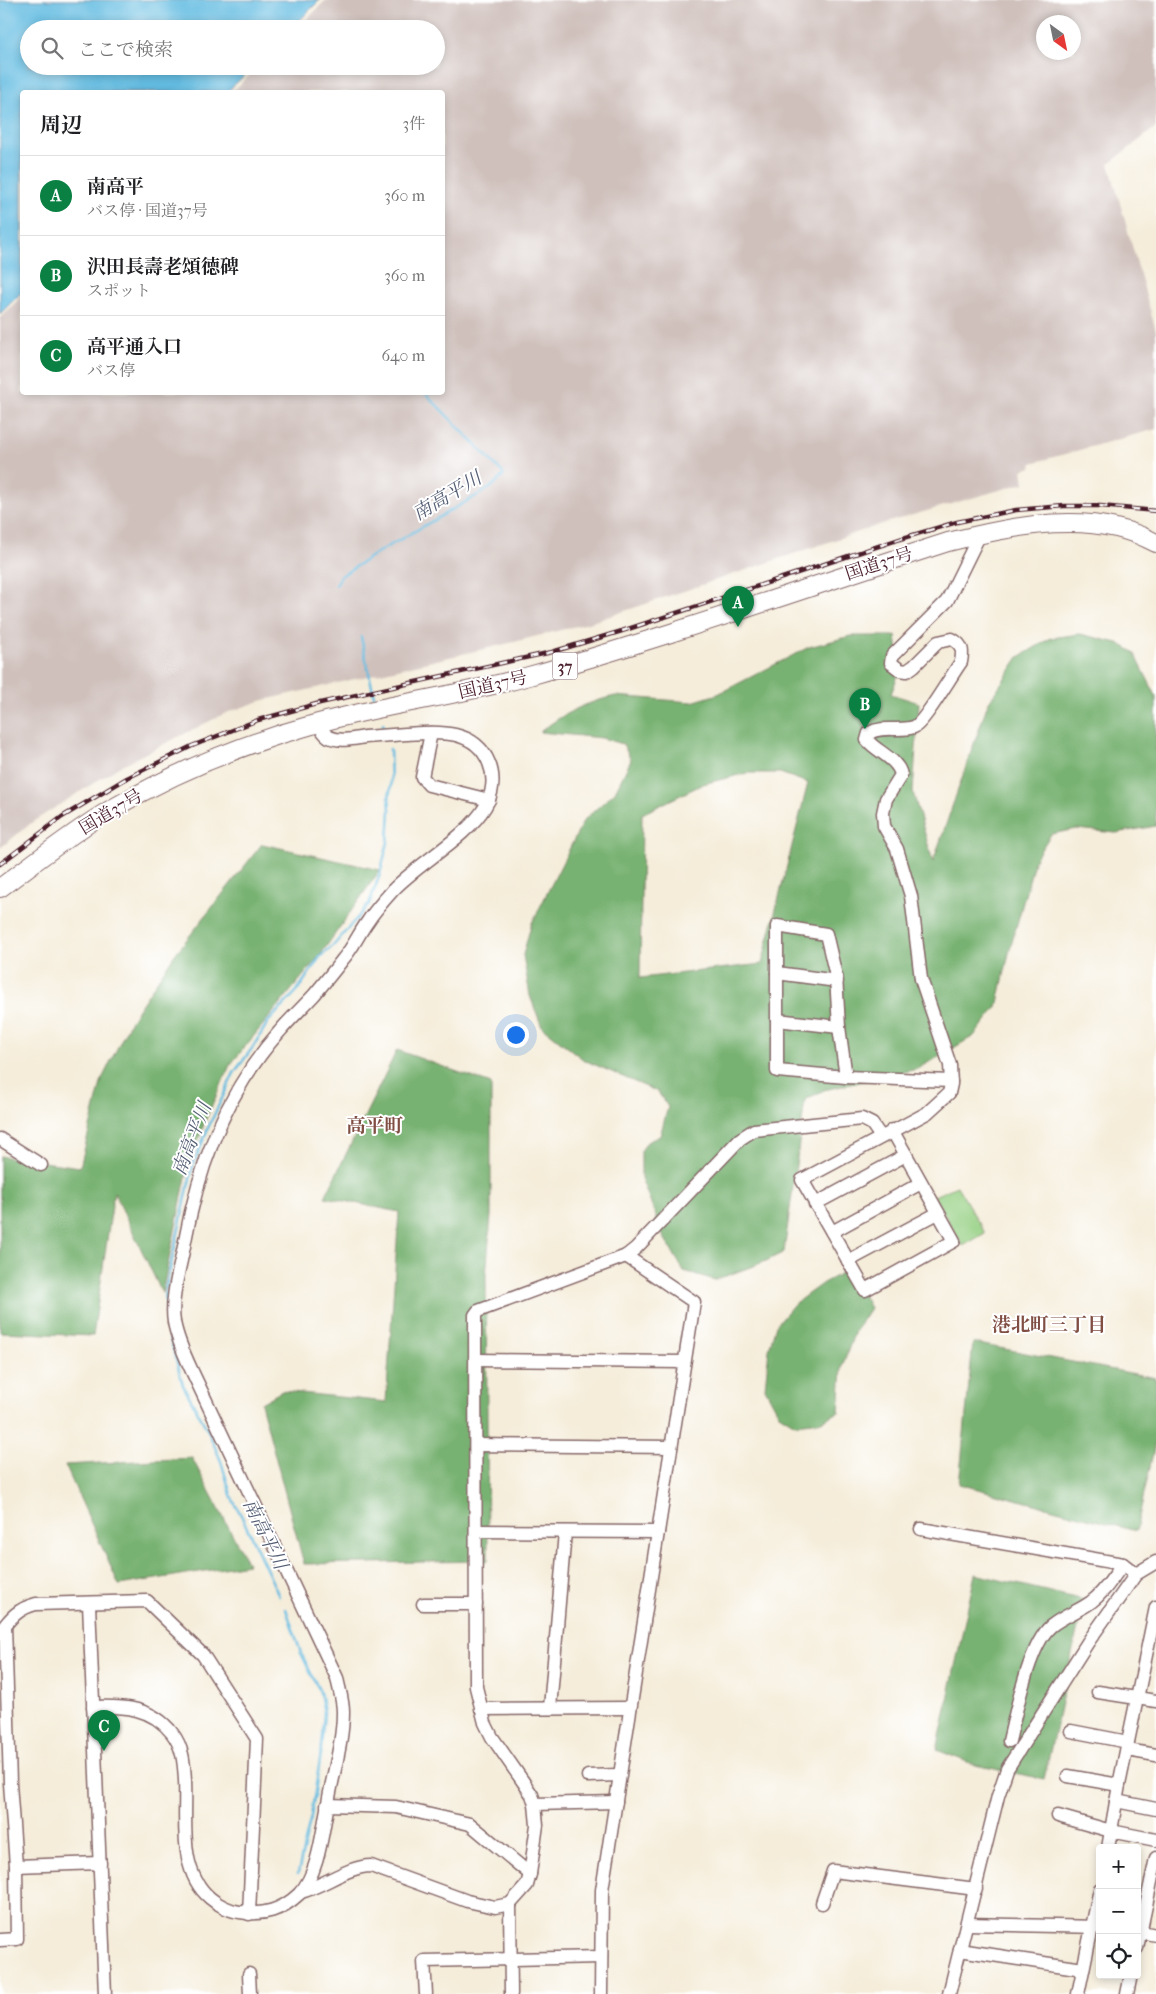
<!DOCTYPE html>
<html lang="ja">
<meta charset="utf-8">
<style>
body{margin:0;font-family:"IM FELL French Canon","Noto Serif JP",serif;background:#f6f6f6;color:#202124}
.controls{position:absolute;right:15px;bottom:15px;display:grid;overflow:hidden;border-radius:5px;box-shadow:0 2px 8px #0003}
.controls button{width:45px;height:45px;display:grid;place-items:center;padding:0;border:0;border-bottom:1px solid #e0e0e0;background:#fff;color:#202124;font:25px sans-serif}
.compass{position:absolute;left:1036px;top:15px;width:45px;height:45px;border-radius:50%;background:#fff;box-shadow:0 2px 8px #0003;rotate:147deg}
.you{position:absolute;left:515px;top:1034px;width:18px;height:18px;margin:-12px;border:4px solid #fff;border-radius:50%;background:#1a73e8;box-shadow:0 0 0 8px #1a73e833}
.badge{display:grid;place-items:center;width:32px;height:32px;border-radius:50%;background:#0b8043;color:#fff;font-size:16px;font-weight:700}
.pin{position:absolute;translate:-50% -41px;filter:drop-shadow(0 1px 2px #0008)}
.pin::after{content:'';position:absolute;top:26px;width:18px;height:15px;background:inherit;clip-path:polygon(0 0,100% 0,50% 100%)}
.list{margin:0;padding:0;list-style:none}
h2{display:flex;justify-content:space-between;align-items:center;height:65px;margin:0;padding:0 20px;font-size:21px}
h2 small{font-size:16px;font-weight:400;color:#757577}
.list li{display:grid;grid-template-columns:32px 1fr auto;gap:15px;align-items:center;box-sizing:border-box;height:80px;padding:0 20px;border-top:1px solid #e0e0e0}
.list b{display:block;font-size:19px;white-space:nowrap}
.list p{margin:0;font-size:16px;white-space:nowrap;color:#757577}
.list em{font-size:16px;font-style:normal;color:#757577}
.icon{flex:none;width:28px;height:28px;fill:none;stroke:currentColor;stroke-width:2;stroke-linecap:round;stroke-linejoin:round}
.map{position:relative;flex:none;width:1156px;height:1994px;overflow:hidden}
.search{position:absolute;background:#fff;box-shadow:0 2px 8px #0003;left:20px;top:20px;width:425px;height:55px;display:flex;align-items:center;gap:12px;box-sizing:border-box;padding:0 18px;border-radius:28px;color:#757577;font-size:19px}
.panel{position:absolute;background:#fff;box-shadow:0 2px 8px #0003;left:20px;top:90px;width:425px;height:305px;border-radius:5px}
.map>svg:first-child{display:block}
.industrial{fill:#cfc0bb;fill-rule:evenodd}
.green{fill:#96d084;stroke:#707858}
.forest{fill:#78b272;stroke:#61684e;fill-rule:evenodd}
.water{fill:#64bce1;stroke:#576e86}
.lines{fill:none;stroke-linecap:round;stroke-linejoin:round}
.stream{stroke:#64bce1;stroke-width:2.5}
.minor-casing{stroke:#866768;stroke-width:15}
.highway-casing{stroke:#866768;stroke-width:20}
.minor{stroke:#fff;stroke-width:12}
.highway{stroke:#fff;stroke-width:18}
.rail-casing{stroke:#4a1f2b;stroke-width:4.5}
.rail{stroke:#fff;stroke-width:2.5;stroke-dasharray:8;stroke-linecap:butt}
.labels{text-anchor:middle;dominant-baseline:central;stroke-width:4;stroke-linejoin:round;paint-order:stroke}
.shield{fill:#fff;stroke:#80626b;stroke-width:1}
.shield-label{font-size:16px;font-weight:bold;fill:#4a1f2b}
.street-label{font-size:18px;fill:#4a1f2b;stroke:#fff}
.water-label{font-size:19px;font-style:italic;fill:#545e74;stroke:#fff}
.neighbourhood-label{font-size:19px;font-weight:bold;fill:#804e43;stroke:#fff}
</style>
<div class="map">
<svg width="1156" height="1994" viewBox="0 0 1156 1994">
<rect width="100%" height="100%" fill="#fff"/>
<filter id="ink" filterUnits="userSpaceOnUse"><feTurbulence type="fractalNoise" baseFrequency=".02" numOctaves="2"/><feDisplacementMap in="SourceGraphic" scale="10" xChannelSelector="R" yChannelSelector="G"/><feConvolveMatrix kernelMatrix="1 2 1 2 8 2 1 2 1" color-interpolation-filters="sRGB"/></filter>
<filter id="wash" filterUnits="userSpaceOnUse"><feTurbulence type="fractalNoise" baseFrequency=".0096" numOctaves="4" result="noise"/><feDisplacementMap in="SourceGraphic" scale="20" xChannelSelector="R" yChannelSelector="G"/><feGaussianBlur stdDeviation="1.12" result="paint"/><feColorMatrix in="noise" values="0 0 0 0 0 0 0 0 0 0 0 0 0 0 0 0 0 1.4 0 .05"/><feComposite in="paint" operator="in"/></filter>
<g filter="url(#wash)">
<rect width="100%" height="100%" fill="#f5edda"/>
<path class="industrial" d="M 326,0 L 1156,0 L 1156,127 L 1109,164 L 1156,331 L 1156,429 L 1032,463 L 1032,467 L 1022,470 L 1024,483 L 885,523 L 592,622 L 510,643 L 260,701 L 226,713 L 122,765 L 34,821 L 0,848 L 0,318 L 22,296 L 22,392 L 442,392 L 442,92 L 232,92 L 259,66 L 436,66 L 436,29 L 297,29 ZM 1044,22 L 1074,22 L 1074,52 L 1044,52 Z"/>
<path class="green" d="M 957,1186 L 985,1233 L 963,1246 L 934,1196 Z"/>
<g class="forest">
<path d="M 1080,634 L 1118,643 L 1134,652 L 1156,696 L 1156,826 L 1116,833 L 1077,829 L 1051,834 L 1035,859 L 1009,953 L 997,1007 L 974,1036 L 917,1069 L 824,1090 L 805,1100 L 784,1252 L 764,1262 L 715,1280 L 684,1271 L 656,1224 L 656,1216 L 641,1178 L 641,1151 L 647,1142 L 660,1136 L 668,1107 L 658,1092 L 584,1060 L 542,1027 L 530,996 L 523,955 L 531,925 L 584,820 L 615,792 L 631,760 L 623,744 L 602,738 L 540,732 C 564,713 584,703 615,696 L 692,702 L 718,694 L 809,647 L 851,636 L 896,636 L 900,670 L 891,694 L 919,703 L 913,792 L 933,862 L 988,703 L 1019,657 L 1051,638 ZM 747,773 L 780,773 L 808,783 L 762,964 L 640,978 L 642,814 L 703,784 Z"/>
<path d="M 262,844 L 380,870 L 321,954 L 230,1065 L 205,1121 L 187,1172 L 162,1293 L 114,1192 L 93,1336 L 0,1332 L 0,1156 L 80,1167 L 102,1079 L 131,1020 L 173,957 Z"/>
<path d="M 397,1050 L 491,1084 L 491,1215 L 486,1276 L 488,1561 L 304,1564 L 261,1403 L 282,1391 L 386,1402 L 399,1212 L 325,1197 Z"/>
<path d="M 849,1269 L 870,1308 L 855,1331 L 842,1367 L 839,1412 L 821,1421 L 795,1424 L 779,1414 L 765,1388 L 769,1349 L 776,1325 L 794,1304 L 823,1283 Z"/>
<path d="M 973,1343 L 1156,1378 L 1156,1439 L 1136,1531 L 959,1484 Z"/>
<path d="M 192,1458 L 248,1564 L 119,1585 L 65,1465 Z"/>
<path d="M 975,1574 L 1084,1600 L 1044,1779 L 975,1765 L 937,1750 Z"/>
</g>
<path class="water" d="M 0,0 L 320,0 L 291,29 L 29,29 L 29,66 L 254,66 L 227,92 L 22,92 L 22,292 L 0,314 Z"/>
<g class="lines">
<g class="stream">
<path d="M 336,585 L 341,576 L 375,554 L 490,488 L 503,476 L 503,473 L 424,392"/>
<path d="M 361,637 L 374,696"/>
<path d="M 383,724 L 384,727"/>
<path d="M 279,1596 L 242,1517 L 232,1498 L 221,1461 L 208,1431 L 183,1385 L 168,1330 L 165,1291 L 193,1165 L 208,1128 L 234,1073 L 253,1047 L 268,1022 L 297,991 L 320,957 L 334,945 L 369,904 L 380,874 L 388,842 L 390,810 L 389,797 L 391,785 L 390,749"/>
<path d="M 286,1609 L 301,1653 L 320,1692 L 324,1712 L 320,1760 L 311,1816 L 298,1873"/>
</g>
</g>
</g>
<g filter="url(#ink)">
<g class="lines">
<defs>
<g id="minor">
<path d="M 431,733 L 422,777 L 429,785 L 489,800"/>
<path d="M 777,926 L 826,934 L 836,976 L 839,1027 L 846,1077 L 777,1071 Z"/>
<path d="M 777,973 L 837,981"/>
<path d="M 777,1020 L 839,1027"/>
<path d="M 846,1077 L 951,1081"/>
<path d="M 892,1130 L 954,1241 L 865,1290 L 802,1180 L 927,1113 L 949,1093 L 951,1084 L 950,1065 L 921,979 L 911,896 L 897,849 L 884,826 L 883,813 L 886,799 L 901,775 C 898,759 877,752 867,740 L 869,733 C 884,725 898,732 914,727 C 924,723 952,674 961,662 C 963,651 963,645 952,639 L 938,642 L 914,666 L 907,671 L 900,670 L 891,663 L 892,656 L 947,601 L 980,534"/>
<path d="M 0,1139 L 41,1165"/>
<path d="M 815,1204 L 906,1155"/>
<path d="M 832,1232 L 921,1183"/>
<path d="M 848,1261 L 938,1213"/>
<path d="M 476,1360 L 684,1362"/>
<path d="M 476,1445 L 671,1447"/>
<path d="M 921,1529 L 1123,1564 L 1136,1574"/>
<path d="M 476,1531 L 658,1532"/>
<path d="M 89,1604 L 105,1994"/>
<path d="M 423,1604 L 476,1604"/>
<path d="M 0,1632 C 10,1618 19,1608 36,1604 L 147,1601 L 203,1655 L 257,1739 L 249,1914"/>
<path d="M 1098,1692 L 1156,1701"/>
<path d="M 93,1707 C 124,1706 152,1707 172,1733 C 183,1747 184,1763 185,1780 C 187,1818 177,1870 210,1898 C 218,1905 230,1911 240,1912 C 264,1916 282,1910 299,1894 C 318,1875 322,1834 327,1809 C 332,1776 343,1744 343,1712 C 343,1700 339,1689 337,1678 L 191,1369 C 184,1354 177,1338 174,1322 C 170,1297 181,1265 185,1241 C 199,1164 227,1090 280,1031 C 291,1018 303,1007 314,995 C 324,983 334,971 343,959 C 353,948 359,933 368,921 C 375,910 385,899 394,889 C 420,862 467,837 485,807 C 493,794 495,777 489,763 C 475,728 437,732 406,734 C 392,735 378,736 365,737 C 353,739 340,742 329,737 C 324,734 320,727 317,723"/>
<path d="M 550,1708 L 565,1532"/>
<path d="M 481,1709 L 630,1708"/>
<path d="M 1071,1731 L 1128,1742"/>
<path d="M 1009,1741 C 1016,1712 1029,1645 1051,1626 C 1063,1616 1079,1611 1091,1602 C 1105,1592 1113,1577 1123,1564"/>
<path d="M 1127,1750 L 1156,1755"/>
<path d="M 588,1776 L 619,1775"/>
<path d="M 1068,1776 L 1119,1785"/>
<path d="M 1116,1801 L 1156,1809"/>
<path d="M 535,1804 L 616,1802"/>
<path d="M 327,1805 L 396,1807 L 470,1824 L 530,1874"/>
<path d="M 1058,1816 L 1111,1831 L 1156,1840"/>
<path d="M 1108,1848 L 1119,1785 L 1156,1607"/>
<path d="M 16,1866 L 100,1863"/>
<path d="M 301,1892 C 323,1886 349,1866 371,1866 L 467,1901 L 495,1907 L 510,1904 L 527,1885 L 530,1874 L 537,1825 L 535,1804 L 532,1795 L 524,1783 L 492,1737 L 485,1723 L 476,1687 L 475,1315 L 478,1311 L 626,1256 L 636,1248 L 740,1139 L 754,1130 L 862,1119 L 872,1124 L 881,1137"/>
<path d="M 822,1903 L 833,1871 L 976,1889"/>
<path d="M 510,1904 L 511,1994"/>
<path d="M 967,1924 L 1100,1927"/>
<path d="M 1141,1932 L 1156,1935"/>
<path d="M 0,1940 L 17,1939 L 16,1866 L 10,1783 L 5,1626"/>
<path d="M 1137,1948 L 1156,1858"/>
<path d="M 960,1950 L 1083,1969"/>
<path d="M 249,1974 L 250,1994"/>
<path d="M 426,1994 L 424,1961 L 601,1957"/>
<path d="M 601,1994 L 602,1890 L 694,1302 L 626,1256"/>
<path d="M 949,1994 L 998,1796 L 1007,1769 L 1088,1642 L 1136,1574 L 1156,1562"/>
<path d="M 1078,1994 L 1100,1889"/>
<path d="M 1127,1994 L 1131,1975"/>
</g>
<path id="highway" d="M 0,888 C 35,862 70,834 108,811 C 173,773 242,744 315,724 C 385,704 459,696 529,676 C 670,636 808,587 948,542 C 1014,526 1093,508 1156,543"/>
</defs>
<use href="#minor" class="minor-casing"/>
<use href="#highway" class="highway-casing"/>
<use href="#minor" class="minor"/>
<use href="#highway" class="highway"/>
<defs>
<path id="rail" d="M 0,864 L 62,817 L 127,778 L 192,746 L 258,720 L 320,703 L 552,652 L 622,631 L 903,538 L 957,522 L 1016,510 L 1064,506 L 1100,506 L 1156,511"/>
</defs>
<use href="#rail" class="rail-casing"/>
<use href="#rail" class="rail"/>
</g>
</g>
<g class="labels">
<rect class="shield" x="552.5" y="652.5" width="25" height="27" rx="4"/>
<g class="shield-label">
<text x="565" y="666">37</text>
</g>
<g class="street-label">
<text transform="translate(879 564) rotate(-18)">国道37号</text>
<text transform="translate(493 685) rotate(-13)">国道37号</text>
<text transform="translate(111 812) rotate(-31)">国道37号</text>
</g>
<g class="water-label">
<text transform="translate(447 496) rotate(-31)">南高平川</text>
<text transform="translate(192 1139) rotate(-69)">南高平川</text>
<text transform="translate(265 1534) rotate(64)">南高平川</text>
</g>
<g class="neighbourhood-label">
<text x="375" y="1126">高平町</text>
<text x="1049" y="1325">港北町三丁目</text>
</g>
</g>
</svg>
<div class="controls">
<button>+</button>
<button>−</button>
<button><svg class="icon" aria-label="locate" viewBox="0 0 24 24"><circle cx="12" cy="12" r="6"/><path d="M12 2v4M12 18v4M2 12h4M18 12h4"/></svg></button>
</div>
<svg class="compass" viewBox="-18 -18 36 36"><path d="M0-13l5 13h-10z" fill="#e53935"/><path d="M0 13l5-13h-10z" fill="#757577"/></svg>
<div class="you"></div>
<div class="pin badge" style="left:738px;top:627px">A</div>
<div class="pin badge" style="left:865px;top:729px">B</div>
<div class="pin badge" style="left:104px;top:1751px">C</div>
<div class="search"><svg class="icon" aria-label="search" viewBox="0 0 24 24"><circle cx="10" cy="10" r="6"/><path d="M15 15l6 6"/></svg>ここで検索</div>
<section class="panel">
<h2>周辺<small>3件</small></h2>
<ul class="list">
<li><span class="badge">A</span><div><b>南高平</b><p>バス停 · 国道37号</p></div><em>360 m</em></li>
<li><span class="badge">B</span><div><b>沢田長壽老頌徳碑</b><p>スポット</p></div><em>360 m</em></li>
<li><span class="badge">C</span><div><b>高平通入口</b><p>バス停</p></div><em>640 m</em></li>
</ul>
</section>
</div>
